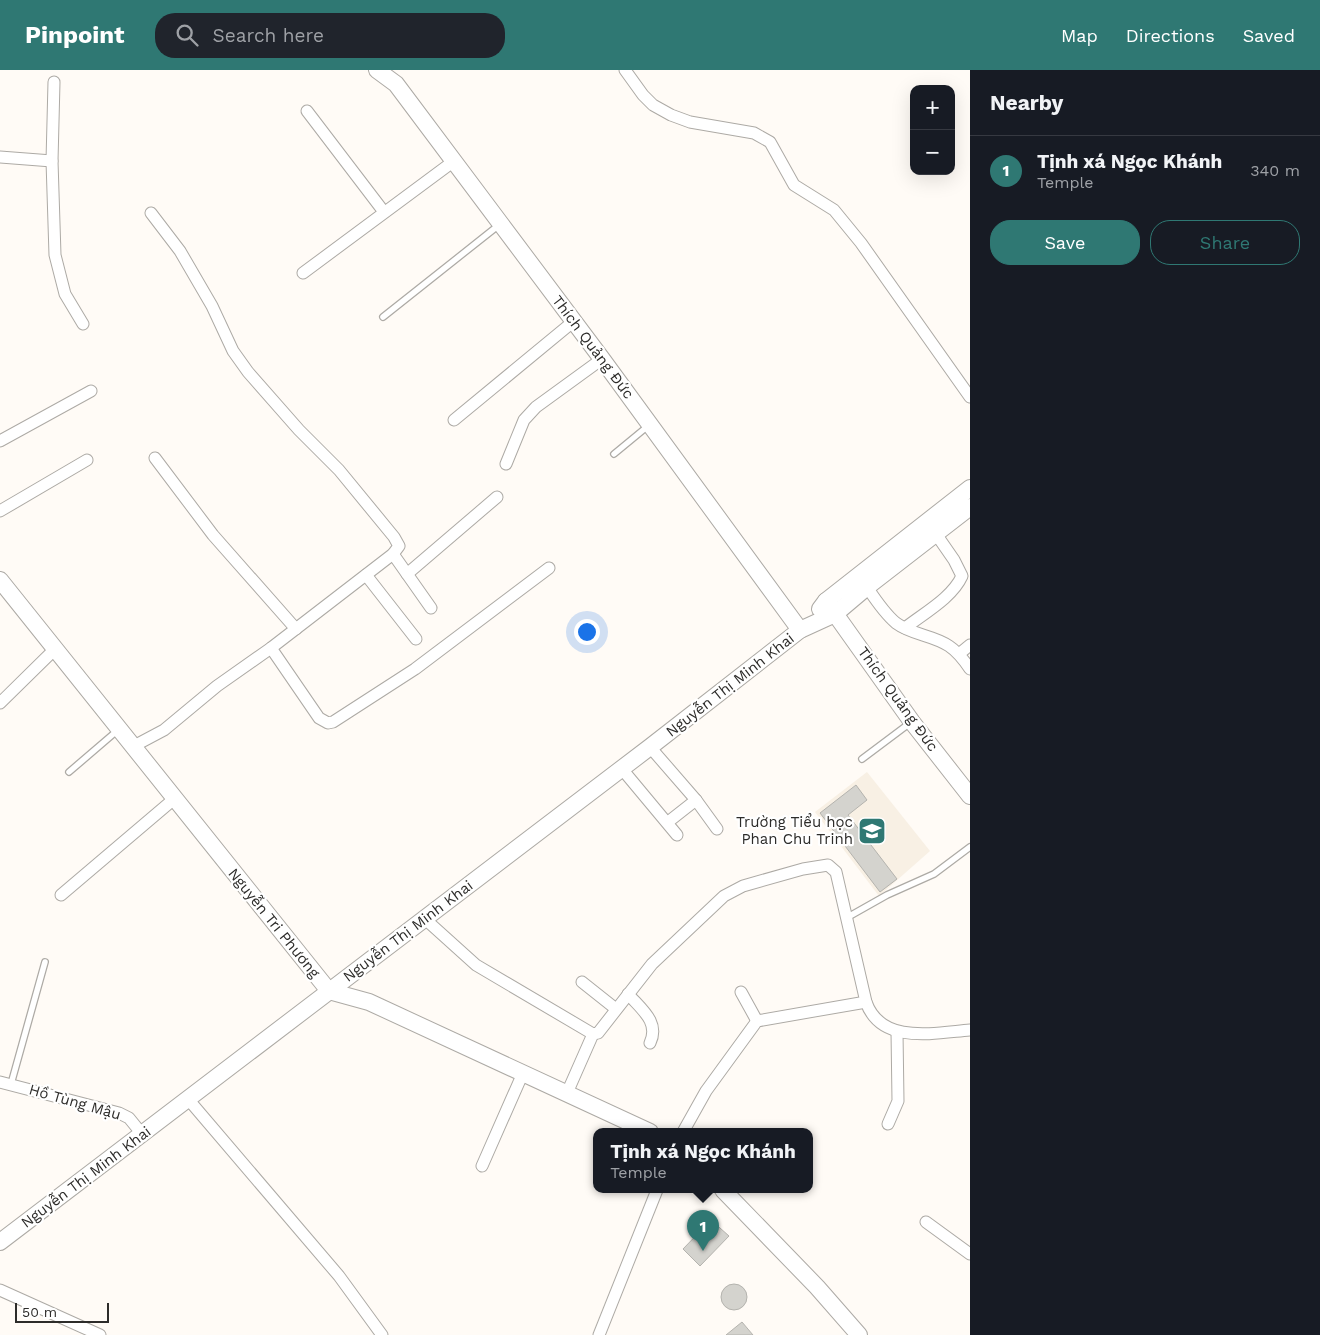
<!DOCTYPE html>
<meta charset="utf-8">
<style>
body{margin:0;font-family:"Work Sans",sans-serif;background:#20242c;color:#f1f3f6}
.controls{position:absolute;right:15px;top:15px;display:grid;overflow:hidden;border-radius:10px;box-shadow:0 5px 20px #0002}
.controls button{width:45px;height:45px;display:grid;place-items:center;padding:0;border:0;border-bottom:1px solid #363941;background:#171b24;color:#f1f3f6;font:25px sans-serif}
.scale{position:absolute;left:15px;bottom:12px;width:94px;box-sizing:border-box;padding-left:5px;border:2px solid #2d2c2a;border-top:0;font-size:14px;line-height:18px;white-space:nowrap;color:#2d2c2a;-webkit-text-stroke:4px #fff;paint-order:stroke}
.you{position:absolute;left:586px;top:561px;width:18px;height:18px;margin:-12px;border:4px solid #fff;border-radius:50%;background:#1a73e8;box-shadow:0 0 0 8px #1a73e833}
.badge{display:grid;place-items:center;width:32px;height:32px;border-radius:50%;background:#2f7873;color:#fff;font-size:16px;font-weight:700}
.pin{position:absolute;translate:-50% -41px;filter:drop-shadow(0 1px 2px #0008)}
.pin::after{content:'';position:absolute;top:26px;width:18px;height:15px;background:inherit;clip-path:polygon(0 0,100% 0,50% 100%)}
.popup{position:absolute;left:593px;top:1058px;width:220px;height:65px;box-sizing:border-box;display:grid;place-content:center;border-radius:10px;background:#171b24;filter:drop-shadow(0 1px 4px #0005);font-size:16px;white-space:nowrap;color:#9ea1a6}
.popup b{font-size:19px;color:#f1f3f6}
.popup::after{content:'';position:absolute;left:50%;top:100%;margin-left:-10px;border:10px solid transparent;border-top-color:#171b24}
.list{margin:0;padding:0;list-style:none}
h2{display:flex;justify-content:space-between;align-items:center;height:65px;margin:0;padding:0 20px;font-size:21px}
h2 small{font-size:16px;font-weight:400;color:#9ea1a6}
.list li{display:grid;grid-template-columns:32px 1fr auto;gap:15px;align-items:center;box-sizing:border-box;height:70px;padding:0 20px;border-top:1px solid #363941}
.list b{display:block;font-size:19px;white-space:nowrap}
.list p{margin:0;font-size:16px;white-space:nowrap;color:#9ea1a6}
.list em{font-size:16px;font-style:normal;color:#9ea1a6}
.actions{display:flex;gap:10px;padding:15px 20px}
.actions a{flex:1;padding:11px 0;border:1px solid #2f7873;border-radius:20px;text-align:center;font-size:18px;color:#2f7873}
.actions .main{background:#2f7873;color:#fff}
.icon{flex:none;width:28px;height:28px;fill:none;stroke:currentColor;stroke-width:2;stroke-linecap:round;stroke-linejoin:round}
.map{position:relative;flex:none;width:970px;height:1265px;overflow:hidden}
header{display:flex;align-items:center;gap:30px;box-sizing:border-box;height:70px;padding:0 25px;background:#2f7873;color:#fff}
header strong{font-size:24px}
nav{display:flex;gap:28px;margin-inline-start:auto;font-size:18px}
.search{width:350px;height:45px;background:#20242c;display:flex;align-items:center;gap:12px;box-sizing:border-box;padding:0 18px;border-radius:20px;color:#9ea1a6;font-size:19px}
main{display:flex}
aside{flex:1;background:#171b24}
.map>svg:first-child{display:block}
.built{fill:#f8f0e4}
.building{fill:#d4d3ce;stroke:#b4b3ae}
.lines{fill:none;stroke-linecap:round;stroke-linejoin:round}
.lane-casing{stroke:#adaaa5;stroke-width:8}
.street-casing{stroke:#adaaa5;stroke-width:13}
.secondary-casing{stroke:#adaaa5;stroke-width:18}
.lane{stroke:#fff;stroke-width:5.5}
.street{stroke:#fff;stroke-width:11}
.secondary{stroke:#fff;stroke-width:16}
.labels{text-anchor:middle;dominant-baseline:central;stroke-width:4.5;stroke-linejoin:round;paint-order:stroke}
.street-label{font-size:15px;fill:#2d2c2a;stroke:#fff}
.poi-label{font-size:15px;fill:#2d2c2a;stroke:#fff;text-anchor:end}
</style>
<header>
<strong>Pinpoint</strong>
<div class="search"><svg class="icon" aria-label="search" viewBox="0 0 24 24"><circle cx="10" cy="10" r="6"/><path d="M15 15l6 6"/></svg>Search here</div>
<nav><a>Map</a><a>Directions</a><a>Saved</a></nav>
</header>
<main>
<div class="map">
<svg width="970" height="1265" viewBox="0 0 970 1265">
<rect width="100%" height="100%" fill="#fffbf6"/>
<path class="built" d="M 867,702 L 930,781 L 879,826 L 815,742 Z"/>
<g class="building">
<path d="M 856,715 L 867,730 L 848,745 L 897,809 L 880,822 L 820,743 Z"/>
<path d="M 711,1150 L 729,1166 L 700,1196 L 683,1179 Z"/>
<circle cx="734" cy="1227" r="13"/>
<path d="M 742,1252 L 753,1265 L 726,1265 Z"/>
</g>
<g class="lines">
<defs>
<g id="lane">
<path d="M 383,247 L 499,155"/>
<path d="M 614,384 L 648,356"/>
<path d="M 862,689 L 910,653"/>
<path d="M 69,702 L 118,660"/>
<path d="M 848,847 L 887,825 L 934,804 L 970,777"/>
<path d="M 11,1014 L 45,892"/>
</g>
<g id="street">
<path d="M 625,0 L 643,25 L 653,35 L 671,45 L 690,52 L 754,63 L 770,72 L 794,115 L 834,140 L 861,173 L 970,327"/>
<path d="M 54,12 L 52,91 L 55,185 L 65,224 L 83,254"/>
<path d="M 307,41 L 384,142"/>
<path d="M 0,87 L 52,91"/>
<path d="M 303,203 L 454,91"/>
<path d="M 454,350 L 574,251"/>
<path d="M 0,371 L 91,321"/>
<path d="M 155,388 L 213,465 L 296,559"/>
<path d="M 506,394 L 524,350 L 536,337 L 602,289"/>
<path d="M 0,441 L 87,390"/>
<path d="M 393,484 L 431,538"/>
<path d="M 407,504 L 497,427"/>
<path d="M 366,505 L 416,569"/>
<path d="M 867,517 C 875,529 884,543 896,553 C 912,565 933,565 949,576 C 958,582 964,590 970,599"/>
<path d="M 905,558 C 924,543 952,528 962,506 L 954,490 L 936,464"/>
<path d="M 271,578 L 319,648 L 328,653 L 333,652 L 415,599 L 549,498"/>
<path d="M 959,584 L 970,575"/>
<path d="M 0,633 L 55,579"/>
<path d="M 132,677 L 164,660 L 217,616 L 271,578 L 393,484 L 399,476 L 394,467 L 339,400 L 299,360 L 248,302 L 233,281 L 212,236 L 180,181 L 151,143"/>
<path d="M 650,677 L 696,730 L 717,759"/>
<path d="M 622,699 L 677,765"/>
<path d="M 668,752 L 696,730"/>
<path d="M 61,825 L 174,729"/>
<path d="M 425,849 L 476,895 L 593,964 L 598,963 L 652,894 L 724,826 L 743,816 L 803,799 L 828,795 L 836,802 L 866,932 C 881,975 934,963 970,960"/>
<path d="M 582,912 L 616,939"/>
<path d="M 741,922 L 757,951"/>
<path d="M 628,924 C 641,939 660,952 650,973"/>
<path d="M 0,1012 L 119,1043 L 129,1048 L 142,1064"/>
<path d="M 567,1023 L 593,964"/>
<path d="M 188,1029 L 339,1206 L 382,1265"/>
<path d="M 888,1054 L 898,1031 L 897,962"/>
<path d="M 683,1062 L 706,1021 L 757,951 L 866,932"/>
<path d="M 482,1096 L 523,1003"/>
<path d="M 926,1152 L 970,1184"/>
<path d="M 0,1220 L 100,1265"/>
<path d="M 599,1265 L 657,1120"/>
</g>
<g id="secondary">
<path d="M 377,0 L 396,14 L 602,289 L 800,560"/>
<path d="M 0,510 L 329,921 L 369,932 L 650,1062"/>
<path d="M 826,531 L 912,652 L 970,726"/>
<path d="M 820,539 L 826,531 L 970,418"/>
<path d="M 723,1120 L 817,1217 L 859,1265"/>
<path d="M 0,1172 L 650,677 L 800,560 L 835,544 L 867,517 L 970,437"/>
</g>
</defs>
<use href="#lane" class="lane-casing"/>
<use href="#street" class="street-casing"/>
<use href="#secondary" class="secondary-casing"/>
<use href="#lane" class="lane"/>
<use href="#street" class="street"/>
<use href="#secondary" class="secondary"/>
</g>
<defs>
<symbol id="school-square" viewBox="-11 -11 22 22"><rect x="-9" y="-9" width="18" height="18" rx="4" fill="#2f7873" stroke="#fff"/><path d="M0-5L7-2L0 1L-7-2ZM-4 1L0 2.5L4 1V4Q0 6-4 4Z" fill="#fff"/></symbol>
</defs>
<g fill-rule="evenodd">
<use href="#school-square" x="856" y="745" width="32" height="32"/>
</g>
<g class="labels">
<g class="street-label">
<text transform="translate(593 277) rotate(53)">Thích Quảng Đức</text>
<text transform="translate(730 615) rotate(-38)">Nguyễn Thị Minh Khai</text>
<text transform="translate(898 629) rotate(54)">Thích Quảng Đức</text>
<text transform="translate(274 853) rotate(51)">Nguyễn Tri Phương</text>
<text transform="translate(408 861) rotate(-37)">Nguyễn Thị Minh Khai</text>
<text transform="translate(75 1032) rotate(16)">Hồ Tùng Mậu</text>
<text transform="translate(86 1107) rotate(-37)">Nguyễn Thị Minh Khai</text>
</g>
<g class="poi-label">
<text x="853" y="752">Trường Tiểu học<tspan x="853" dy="17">Phan Chu Trinh</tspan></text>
</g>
</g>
</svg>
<div class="controls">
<button>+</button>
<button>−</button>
</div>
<div class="scale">50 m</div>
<div class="you"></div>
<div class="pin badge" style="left:703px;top:1181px">1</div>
<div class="popup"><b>Tịnh xá Ngọc Khánh</b>Temple</div>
</div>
<aside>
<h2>Nearby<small></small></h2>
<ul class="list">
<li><span class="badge">1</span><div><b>Tịnh xá Ngọc Khánh</b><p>Temple</p></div><em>340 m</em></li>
</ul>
<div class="actions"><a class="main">Save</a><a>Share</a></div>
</aside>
</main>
